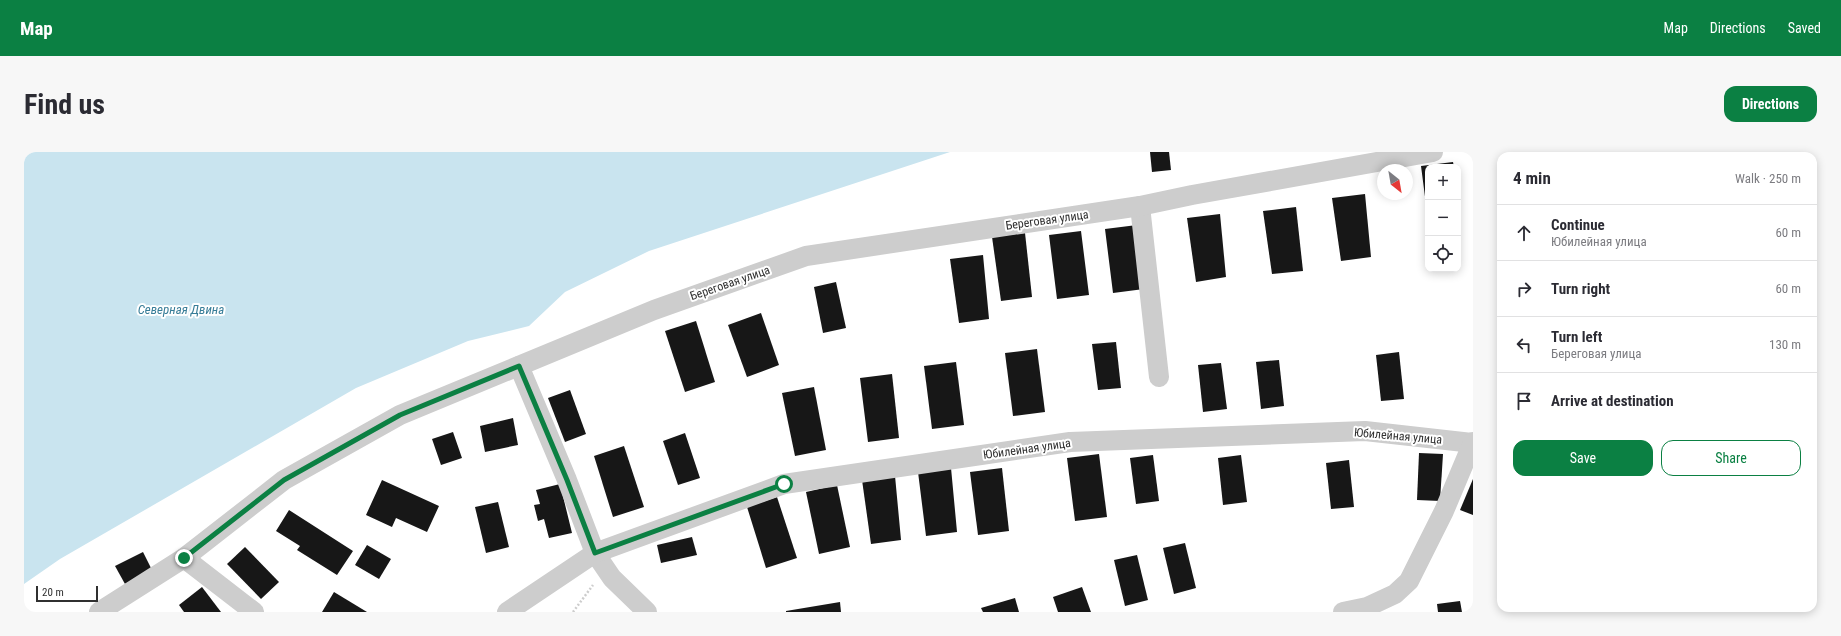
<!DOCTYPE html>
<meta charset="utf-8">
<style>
body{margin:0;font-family:"Roboto Condensed",sans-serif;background:#f7f7f7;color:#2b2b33}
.controls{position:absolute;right:12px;top:12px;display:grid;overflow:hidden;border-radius:8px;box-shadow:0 2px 10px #0003}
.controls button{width:36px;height:36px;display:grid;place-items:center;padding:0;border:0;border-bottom:1px solid #e1e1e2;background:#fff;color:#2b2b33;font:20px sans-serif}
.compass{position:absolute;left:1353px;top:12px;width:36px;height:36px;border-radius:50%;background:#fff;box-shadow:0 2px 10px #0003;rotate:149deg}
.scale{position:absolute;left:12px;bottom:10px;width:62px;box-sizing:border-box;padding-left:4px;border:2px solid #303030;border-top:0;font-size:11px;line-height:14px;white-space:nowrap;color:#303030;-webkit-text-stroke:3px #fff;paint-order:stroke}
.stop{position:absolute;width:12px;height:12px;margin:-9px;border:3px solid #0b8043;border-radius:50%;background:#fff}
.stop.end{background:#0b8043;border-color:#fff;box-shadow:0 1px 4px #0008}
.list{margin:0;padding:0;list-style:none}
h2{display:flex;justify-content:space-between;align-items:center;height:52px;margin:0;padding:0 16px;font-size:17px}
h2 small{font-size:13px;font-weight:400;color:#7c7c81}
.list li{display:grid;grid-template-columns:26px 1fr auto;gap:12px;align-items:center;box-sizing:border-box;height:56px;padding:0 16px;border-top:1px solid #e1e1e2}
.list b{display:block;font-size:15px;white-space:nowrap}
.list p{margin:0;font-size:13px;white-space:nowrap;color:#7c7c81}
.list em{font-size:13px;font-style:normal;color:#7c7c81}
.actions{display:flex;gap:8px;padding:12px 16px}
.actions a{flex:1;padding:9px 0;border:1px solid #0b8043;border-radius:12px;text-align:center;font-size:14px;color:#0b8043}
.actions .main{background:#0b8043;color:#fff}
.icon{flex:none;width:22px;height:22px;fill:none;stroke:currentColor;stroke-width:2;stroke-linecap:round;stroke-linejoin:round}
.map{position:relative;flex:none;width:1449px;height:460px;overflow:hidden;border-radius:12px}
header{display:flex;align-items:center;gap:24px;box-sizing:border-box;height:56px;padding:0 20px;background:#0b8043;color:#fff}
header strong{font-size:19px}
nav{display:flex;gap:22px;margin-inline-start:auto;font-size:14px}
.intro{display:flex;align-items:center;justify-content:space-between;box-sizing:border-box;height:96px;padding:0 24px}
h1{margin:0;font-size:28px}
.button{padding:10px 18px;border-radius:12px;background:#0b8043;color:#fff;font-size:14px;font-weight:700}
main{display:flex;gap:24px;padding:0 24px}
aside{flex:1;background:#fff;border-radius:12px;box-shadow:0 2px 10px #0003}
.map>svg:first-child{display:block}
.water{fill:#c9e4ef}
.building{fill:#171717}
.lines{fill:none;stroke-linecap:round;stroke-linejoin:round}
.path{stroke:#cdcdcd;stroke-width:2.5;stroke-dasharray:2 2;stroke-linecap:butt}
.minor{stroke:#cdcdcd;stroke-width:20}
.route{stroke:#0b8043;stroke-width:5}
.labels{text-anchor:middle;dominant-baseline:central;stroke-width:4;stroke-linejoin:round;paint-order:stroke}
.street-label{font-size:12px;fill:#303030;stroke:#fff}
.water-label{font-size:13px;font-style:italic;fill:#387d98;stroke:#fff}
</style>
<header>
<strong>Map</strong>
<nav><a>Map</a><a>Directions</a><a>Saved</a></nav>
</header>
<div class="intro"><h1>Find us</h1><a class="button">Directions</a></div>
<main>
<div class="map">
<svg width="1449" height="460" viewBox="0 0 1449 460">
<rect width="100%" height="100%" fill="#fff"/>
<path class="water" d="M 0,0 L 926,0 L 625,99 L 541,140 L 505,174 L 444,189 L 332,236 L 36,407 L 0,432 Z"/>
<g class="building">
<path d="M 1126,0 L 1145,0 L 1147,18 L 1128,20 Z"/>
<path d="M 1429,10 L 1430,15 L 1404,15 L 1403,60 L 1397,14 Z"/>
<path d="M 1341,42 L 1347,105 L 1317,109 L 1308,46 Z"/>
<path d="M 1272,55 L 1279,119 L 1248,122 L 1239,59 Z"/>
<path d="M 1434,58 L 1437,73 L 1434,73 Z"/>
<path d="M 1196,62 L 1202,125 L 1172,130 L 1163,66 Z"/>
<path d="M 1113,73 L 1120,137 L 1089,141 L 1081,77 Z"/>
<path d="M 1057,79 L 1065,143 L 1033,147 L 1025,83 Z"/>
<path d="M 1001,81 L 1008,145 L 977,149 L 968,85 Z"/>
<path d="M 959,103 L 965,167 L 935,171 L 926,107 Z"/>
<path d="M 812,130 L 822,176 L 799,181 L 790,135 Z"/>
<path d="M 737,161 L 755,213 L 723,225 L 704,173 Z"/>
<path d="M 672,169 L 691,230 L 661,240 L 641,179 Z"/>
<path d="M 1092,190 L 1097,236 L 1074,238 L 1068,192 Z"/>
<path d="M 1013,197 L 1021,260 L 989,264 L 981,201 Z"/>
<path d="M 1375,200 L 1380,247 L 1357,249 L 1352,203 Z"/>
<path d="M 1255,208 L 1260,254 L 1237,257 L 1232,210 Z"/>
<path d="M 932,210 L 940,273 L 908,277 L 900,214 Z"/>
<path d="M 1197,211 L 1203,257 L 1179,260 L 1174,213 Z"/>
<path d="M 868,222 L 875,286 L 844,290 L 836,226 Z"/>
<path d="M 790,235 L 802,298 L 771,304 L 758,241 Z"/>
<path d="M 546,238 L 562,282 L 541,290 L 524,246 Z"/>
<path d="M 489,266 L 494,293 L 461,300 L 456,274 Z"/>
<path d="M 429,280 L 438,306 L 417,313 L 408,287 Z"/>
<path d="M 661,281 L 676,326 L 654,333 L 639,289 Z"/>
<path d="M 600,294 L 620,355 L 589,365 L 570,304 Z"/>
<path d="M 1395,301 L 1419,302 L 1416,349 L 1393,348 Z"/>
<path d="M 1075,302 L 1083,365 L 1051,369 L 1043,306 Z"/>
<path d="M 1129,303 L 1135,349 L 1112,352 L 1106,306 Z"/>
<path d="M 1217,303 L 1223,350 L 1199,353 L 1194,306 Z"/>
<path d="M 1325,308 L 1330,355 L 1307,357 L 1302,311 Z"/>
<path d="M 927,316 L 933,380 L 902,384 L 894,320 Z"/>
<path d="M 978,316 L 985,379 L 954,383 L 946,320 Z"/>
<path d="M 871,324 L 877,388 L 847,392 L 838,328 Z"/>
<path d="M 1449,327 L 1449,363 L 1436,358 Z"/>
<path d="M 358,328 L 415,354 L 403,380 L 372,366 L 368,375 L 342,363 Z"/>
<path d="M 536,332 L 548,381 L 525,386 L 520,367 L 514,369 L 510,353 L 516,352 L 512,338 Z"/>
<path d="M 813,333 L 826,395 L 795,402 L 782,340 Z"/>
<path d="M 753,345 L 773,406 L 742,416 L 723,355 Z"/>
<path d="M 474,350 L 485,395 L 462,401 L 451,355 Z"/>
<path d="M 265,358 L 329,399 L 313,423 L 273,398 L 276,394 L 252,379 Z"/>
<path d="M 668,385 L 673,403 L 637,411 L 633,393 Z"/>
<path d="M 1161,391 L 1172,436 L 1150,442 L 1139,396 Z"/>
<path d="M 343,393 L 367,407 L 355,427 L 331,413 Z"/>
<path d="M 221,395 L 255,430 L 237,447 L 203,412 Z"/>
<path d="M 119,400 L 128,418 L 101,432 L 91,414 Z"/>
<path d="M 1113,403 L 1124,448 L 1101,454 L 1090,408 Z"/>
<path d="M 178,435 L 197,460 L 160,460 L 155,453 Z"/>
<path d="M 1058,435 L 1067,460 L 1034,460 L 1029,445 Z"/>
<path d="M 310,440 L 343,460 L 298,460 Z"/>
<path d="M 991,446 L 995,460 L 959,460 L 957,456 Z"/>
<path d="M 1436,449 L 1438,460 L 1414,460 L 1413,452 Z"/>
<path d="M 816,450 L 817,460 L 762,460 L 762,459 Z"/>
</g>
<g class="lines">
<path class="path" d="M 549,460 L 569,433"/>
<g class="minor">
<path d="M 1116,54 L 1135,225"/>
<path d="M 495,214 L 543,328 L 571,401 L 588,426 L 623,460"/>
<path d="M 160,406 L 230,460"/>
<path d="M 75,460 L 160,406 L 260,328 L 376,263 L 630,158 L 782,104 L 1116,54 L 1168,43 L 1409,0"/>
<path d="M 483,460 L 571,401 L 760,332 L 1046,290 L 1341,279 L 1449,291"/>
<path d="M 1319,460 L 1343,455 L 1371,442 L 1385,429 L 1420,359 L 1449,290"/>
</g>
</g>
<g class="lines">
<path class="route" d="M 160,406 L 260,328 L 376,263 L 495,214 L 543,328 L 571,401 L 760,332"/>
</g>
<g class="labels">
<g class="street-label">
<text transform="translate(1023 68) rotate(-8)">Береговая улица</text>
<text transform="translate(706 131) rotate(-19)">Береговая улица</text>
<text transform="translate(1374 284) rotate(5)">Юбилейная улица</text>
<text transform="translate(1003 297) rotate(-8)">Юбилейная улица</text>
</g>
<g class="water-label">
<text x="157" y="157">Северная Двина</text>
</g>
</g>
</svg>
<div class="controls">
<button>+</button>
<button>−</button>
<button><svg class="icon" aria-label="locate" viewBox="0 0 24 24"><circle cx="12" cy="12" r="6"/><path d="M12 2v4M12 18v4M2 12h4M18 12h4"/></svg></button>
</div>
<svg class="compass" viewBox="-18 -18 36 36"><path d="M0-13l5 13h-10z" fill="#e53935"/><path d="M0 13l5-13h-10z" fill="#7c7c81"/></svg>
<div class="scale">20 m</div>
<div class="stop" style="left:760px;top:332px"></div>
<div class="stop end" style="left:160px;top:406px"></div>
</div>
<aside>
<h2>4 min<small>Walk · 250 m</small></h2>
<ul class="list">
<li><svg class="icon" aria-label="ahead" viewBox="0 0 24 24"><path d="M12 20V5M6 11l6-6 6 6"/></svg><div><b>Continue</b><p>Юбилейная улица</p></div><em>60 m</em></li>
<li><svg class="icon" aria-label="right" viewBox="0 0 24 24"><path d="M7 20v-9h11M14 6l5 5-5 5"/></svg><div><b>Turn right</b></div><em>60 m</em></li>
<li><svg class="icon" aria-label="left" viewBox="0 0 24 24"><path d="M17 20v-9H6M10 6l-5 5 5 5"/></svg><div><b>Turn left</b><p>Береговая улица</p></div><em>130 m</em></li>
<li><svg class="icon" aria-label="arrive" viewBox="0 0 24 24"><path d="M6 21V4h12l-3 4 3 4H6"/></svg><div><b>Arrive at destination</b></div></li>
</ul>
<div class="actions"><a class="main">Save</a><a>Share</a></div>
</aside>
</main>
